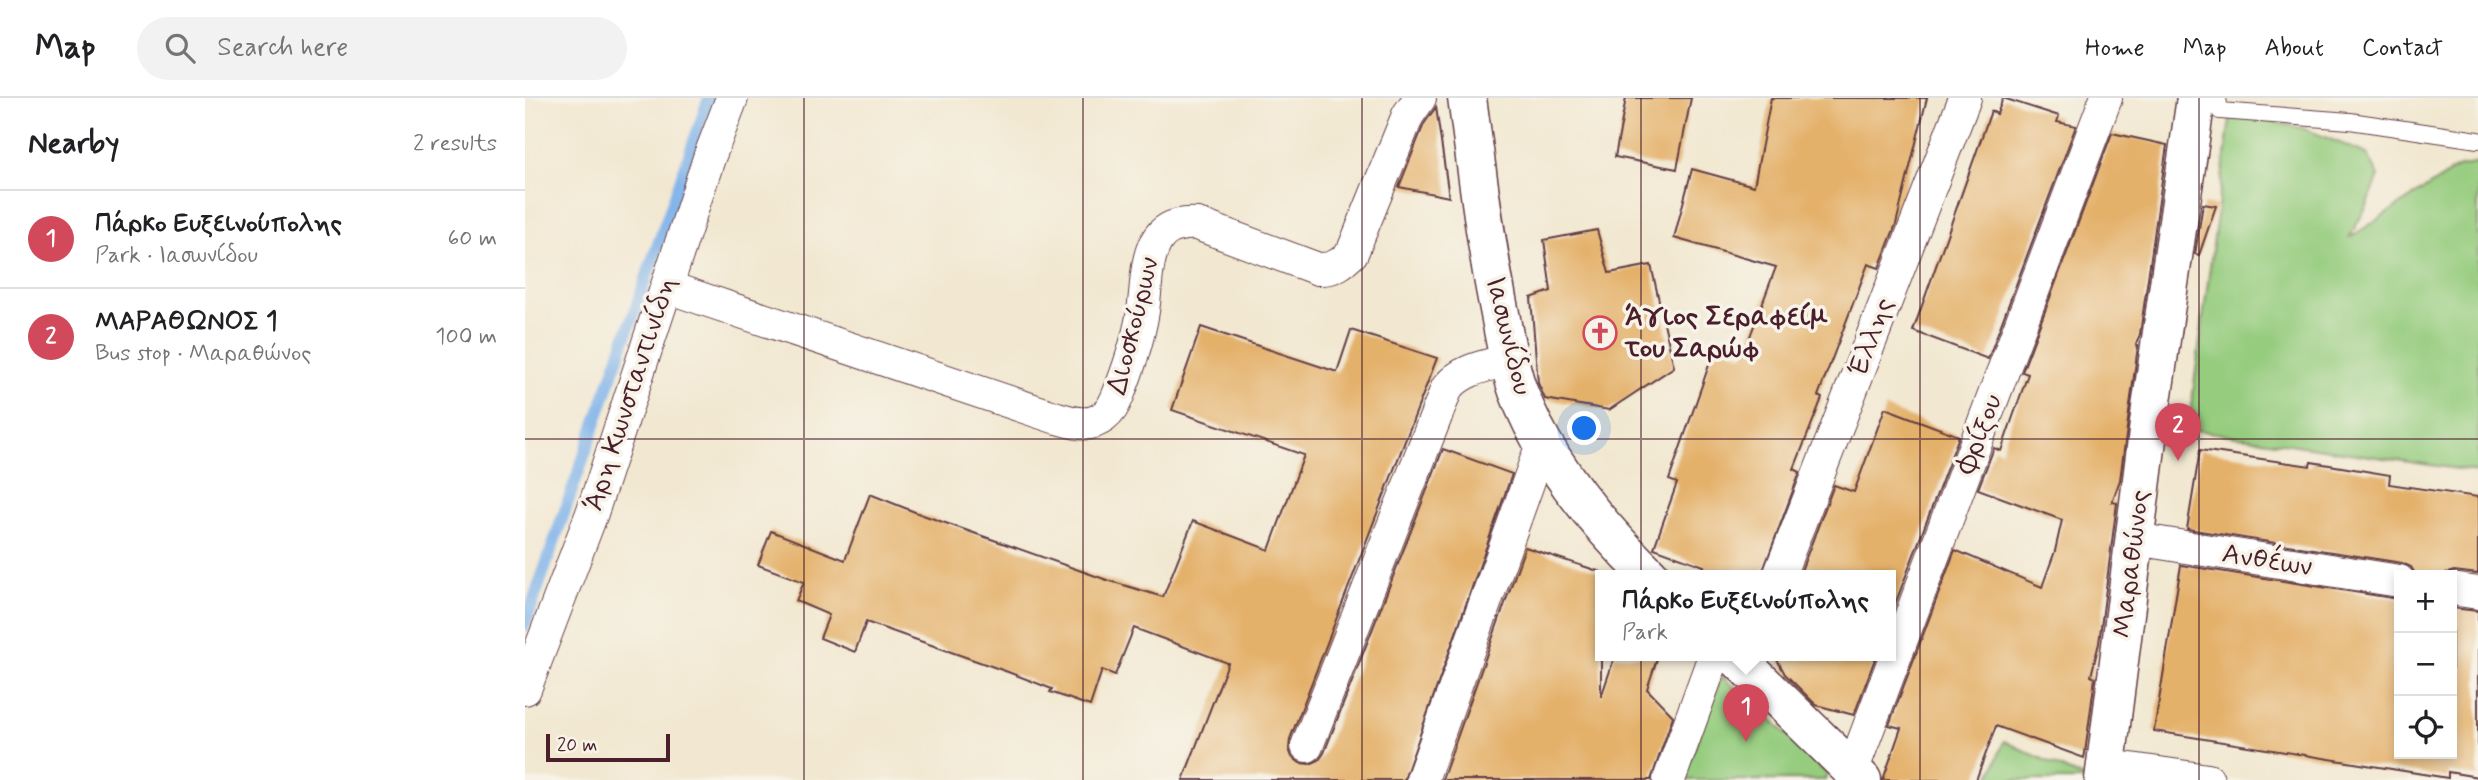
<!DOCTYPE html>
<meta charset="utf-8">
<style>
body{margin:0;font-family:Mynerve,sans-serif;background:#f2f2f2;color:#202124}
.controls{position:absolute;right:21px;bottom:21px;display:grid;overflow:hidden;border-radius:0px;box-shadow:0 4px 10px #0003}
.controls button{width:63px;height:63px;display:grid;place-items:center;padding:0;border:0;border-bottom:2px solid #e0e0e0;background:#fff;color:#202124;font:35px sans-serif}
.scale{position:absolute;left:21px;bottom:18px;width:124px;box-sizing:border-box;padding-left:7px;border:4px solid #4a1f2b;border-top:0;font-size:19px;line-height:24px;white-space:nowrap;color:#4a1f2b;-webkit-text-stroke:5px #f7f3e8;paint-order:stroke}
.you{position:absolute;left:1060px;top:331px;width:24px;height:24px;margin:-18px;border:5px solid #fff;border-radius:50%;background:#1a73e8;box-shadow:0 0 0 10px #1a73e833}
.badge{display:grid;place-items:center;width:46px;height:46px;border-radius:50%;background:#d1495b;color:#fff;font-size:23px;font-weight:700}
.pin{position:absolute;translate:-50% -58px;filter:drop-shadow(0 2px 4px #0008)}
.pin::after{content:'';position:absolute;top:37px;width:24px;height:21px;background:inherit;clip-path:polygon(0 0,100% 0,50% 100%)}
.popup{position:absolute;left:1070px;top:472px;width:301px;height:91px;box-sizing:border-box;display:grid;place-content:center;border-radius:0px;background:#fff;filter:drop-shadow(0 2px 5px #0005);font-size:23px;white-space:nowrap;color:#757577}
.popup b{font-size:26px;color:#202124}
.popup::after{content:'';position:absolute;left:50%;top:100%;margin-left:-14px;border:14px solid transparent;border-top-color:#fff}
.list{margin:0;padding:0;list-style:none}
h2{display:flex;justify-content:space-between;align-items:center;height:91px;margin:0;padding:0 28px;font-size:30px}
h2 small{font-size:23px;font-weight:400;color:#757577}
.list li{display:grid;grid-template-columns:46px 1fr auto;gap:21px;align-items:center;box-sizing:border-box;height:98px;padding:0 28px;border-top:2px solid #e0e0e0}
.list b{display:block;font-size:26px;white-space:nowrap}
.list p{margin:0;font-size:23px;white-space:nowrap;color:#757577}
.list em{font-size:23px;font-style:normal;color:#757577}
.icon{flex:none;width:38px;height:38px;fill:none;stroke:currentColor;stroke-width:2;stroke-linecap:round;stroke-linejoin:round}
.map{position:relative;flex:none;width:1953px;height:682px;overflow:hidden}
header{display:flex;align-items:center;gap:42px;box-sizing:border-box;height:98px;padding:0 35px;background:#fff;border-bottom:2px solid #e0e0e0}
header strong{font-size:33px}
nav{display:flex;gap:38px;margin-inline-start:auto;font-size:24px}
.search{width:490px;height:63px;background:#f2f2f2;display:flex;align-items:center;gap:18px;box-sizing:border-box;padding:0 24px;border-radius:38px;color:#757577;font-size:26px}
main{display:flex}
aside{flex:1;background:#fff}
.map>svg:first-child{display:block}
.green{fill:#95cc7e;stroke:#707654;stroke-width:2}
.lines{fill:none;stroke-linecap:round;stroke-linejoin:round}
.stream{stroke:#7bb1ea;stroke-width:12}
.building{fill:#e4b16b}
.service-casing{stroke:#633d44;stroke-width:18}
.minor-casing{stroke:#633d44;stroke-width:34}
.tertiary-casing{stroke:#633d44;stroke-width:41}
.service{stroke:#fff;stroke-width:16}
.minor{stroke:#fff;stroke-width:32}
.tertiary{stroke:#fff;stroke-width:38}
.grid{fill:none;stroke:#4a1f2b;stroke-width:2;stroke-opacity:0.55}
.labels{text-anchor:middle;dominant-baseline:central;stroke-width:7;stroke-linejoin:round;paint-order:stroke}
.poi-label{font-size:28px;font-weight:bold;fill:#4a1f2b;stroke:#f7f3e8;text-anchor:start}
.street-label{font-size:28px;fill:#4a1f2b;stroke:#f7f3e8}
</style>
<header>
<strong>Map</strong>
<div class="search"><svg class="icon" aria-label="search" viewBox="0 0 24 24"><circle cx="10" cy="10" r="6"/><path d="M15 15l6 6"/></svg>Search here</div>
<nav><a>Home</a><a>Map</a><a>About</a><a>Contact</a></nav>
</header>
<main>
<aside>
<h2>Nearby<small>2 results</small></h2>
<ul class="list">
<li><span class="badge">1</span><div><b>Πάρκο Ευξεινούπολης</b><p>Park · Ιασωνίδου</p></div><em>60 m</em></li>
<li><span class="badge">2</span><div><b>ΜΑΡΑΘΩΝΟΣ 1</b><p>Bus stop · Μαραθώνος</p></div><em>100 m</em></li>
</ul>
</aside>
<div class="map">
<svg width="1953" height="682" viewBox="0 0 1953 682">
<rect width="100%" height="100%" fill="#f7f3e8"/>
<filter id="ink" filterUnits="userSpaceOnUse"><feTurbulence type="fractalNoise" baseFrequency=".0143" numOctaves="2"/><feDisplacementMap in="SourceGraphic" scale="14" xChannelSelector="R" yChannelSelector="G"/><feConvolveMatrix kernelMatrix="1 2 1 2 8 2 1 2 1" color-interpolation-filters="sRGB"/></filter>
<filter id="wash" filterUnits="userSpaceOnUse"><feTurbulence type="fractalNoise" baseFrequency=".00686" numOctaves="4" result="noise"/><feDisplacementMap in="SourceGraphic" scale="28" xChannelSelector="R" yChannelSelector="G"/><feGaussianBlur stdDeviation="1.57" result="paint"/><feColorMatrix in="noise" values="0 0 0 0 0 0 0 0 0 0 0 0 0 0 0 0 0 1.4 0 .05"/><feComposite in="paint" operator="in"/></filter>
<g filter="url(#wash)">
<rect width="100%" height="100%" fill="#f2e8d1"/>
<g class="green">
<path d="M 1706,14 L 1780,31 L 1842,56 L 1854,78 L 1843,106 L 1824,140 L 1934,69 L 1953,65 L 1953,374 L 1663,331 Z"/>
<path d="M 1196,578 L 1237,612 L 1302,676 L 1300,682 L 1158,682 Z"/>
<path d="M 1479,643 L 1560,681 L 1560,682 L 1464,682 Z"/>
</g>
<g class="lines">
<path class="stream" d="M 0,527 L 184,0"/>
</g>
<g id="blocks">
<g class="building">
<path d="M 1101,0 L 1166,0 L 1152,71 L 1090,59 Z"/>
<path d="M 1246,0 L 1402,0 L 1371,126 L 1354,170 L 1343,166 L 1293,298 L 1297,300 L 1269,371 L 1275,374 L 1236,478 L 1176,478 L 1179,468 L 1129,450 L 1152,385 L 1144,382 L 1191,247 L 1218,257 L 1251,169 L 1149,140 L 1167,71 L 1229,88 Z"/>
<path d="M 1478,0 L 1534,18 L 1532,24 L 1551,28 L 1463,261 L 1388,233 L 1466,13 L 1472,16 Z"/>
<path d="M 911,9 L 924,99 L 874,89 L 899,26 Z"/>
<path d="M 1587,35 L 1642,47 L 1615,236 L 1611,247 L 1613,248 L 1595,382 L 1587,404 L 1592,405 L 1574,545 L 1566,578 L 1570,580 L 1560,655 L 1559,660 L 1471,628 L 1451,682 L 1358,682 L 1376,630 L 1364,627 L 1430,452 L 1517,489 L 1530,453 L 1537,422 L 1453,391 L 1469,350 L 1476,353 L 1503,276 L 1497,274 Z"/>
<path d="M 1678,106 L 1691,108 L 1674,157 L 1670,156 Z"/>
<path d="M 1072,132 L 1084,175 L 1126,167 L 1149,269 L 1084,312 L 1020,301 L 1013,285 L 1006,200 L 1026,193 L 1019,142 Z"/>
<path d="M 676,229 L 812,274 L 826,232 L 912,260 L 765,641 L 764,651 L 767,659 L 775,665 L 785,666 L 794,662 L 799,655 L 918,351 L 987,376 L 879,682 L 658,682 L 703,565 L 609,530 L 590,577 L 577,572 L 565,608 L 525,594 L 527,591 L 483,574 L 341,524 L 330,554 L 295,540 L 304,517 L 271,503 L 279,484 L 233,467 L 246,433 L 320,462 L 345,396 L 395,416 L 582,482 L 638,499 L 668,423 L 744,452 L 779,357 L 647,312 Z"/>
<path d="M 1360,310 L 1434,338 L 1366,517 L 1366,478 L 1274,478 L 1309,387 L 1329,394 Z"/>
<path d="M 1675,352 L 1785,368 L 1786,364 L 1865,377 L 1864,386 L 1953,399 L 1953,476 L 1929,473 L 1916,477 L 1891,477 L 1886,469 L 1877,465 L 1662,431 Z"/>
<path d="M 1000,449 L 1076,474 L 1076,599 L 1090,558 L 1133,558 L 1122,591 L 1148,618 L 1126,682 L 917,682 Z"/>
<path d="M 1656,467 L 1874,501 L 1874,656 L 1927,656 L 1927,510 L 1953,513 L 1953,679 L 1923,674 L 1923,680 L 1629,633 Z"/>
<path d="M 1250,558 L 1351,558 L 1329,617 L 1291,607 L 1260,576 Z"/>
</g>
</g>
</g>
<g filter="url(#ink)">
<use href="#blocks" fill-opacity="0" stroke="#633d44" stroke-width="2"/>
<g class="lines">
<defs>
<path id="service" d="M 1693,0 L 1695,13 L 1825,23 L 1953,42"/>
<g id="minor">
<path d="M 142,189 L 532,320 C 544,323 557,328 569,324 C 587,317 591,303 597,287 C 606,263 614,238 618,213 C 624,175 617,122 672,126 L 793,171 C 808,172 817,165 827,155 L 883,17 L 895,0"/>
<path d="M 1610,441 L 1874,483"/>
<path d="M 1254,478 L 1440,0"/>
<path d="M 1927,491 L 1953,495"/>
<path d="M 0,591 L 67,415 L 184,60 L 207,0"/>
<path d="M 782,648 L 922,290 C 937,271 961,268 984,262"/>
<path d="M 1581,665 L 1592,669 L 1683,682"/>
<path d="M 1328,671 L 1581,0"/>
<path d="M 897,682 L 1018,343"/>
<path d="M 1144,682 L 1189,558"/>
</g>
<g id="tertiary">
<path d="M 942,0 C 952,72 960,144 975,216 C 980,242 984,268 993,293 C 1019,362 1073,427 1125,478"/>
<path d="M 1210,558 L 1337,682"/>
<path d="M 1579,682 L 1626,310 L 1671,0"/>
</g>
</defs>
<use href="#service" class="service-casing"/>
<use href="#minor" class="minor-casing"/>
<use href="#tertiary" class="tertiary-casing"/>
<use href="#service" class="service"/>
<use href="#minor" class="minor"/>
<use href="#tertiary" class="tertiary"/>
</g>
</g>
<path class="grid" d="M 279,0 L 279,682M 558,0 L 558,682M 837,0 L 837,682M 1116,0 L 1116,682M 1395,0 L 1395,682M 1674,0 L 1674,682M 0,341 L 1953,341"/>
<defs>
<symbol id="church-ring" viewBox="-11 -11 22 22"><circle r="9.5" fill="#f7f3e8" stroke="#d1495b" stroke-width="1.5"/><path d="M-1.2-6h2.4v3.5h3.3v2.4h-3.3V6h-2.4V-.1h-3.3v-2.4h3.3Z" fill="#d1495b"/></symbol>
</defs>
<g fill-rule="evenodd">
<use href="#church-ring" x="1056" y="216" width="38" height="38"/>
</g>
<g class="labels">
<g class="poi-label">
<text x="1100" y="219">Άγιος Σεραφείμ<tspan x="1100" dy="32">του Σαρώφ</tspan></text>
</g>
<g class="street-label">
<text transform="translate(609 228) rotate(-76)">Διοσκούρων</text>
<text transform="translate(983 238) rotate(76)">Ιασωνίδου</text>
<text transform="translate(1347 239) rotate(-69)">Έλλης</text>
<text transform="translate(106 296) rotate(-72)">Άρη Κωνσταντινίδη</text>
<text transform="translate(1455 336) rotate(-69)">Φρίξου</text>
<text transform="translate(1742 463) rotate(9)">Ανθέων</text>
<text transform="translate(1607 466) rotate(-83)">Μαραθώνος</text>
</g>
</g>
</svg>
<div class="controls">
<button>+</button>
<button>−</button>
<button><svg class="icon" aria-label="locate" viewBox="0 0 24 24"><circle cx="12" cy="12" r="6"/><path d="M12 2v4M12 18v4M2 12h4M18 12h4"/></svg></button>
</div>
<div class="scale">20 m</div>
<div class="you"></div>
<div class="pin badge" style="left:1221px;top:644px">1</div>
<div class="popup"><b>Πάρκο Ευξεινούπολης</b>Park</div>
<div class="pin badge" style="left:1653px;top:363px">2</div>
</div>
</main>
